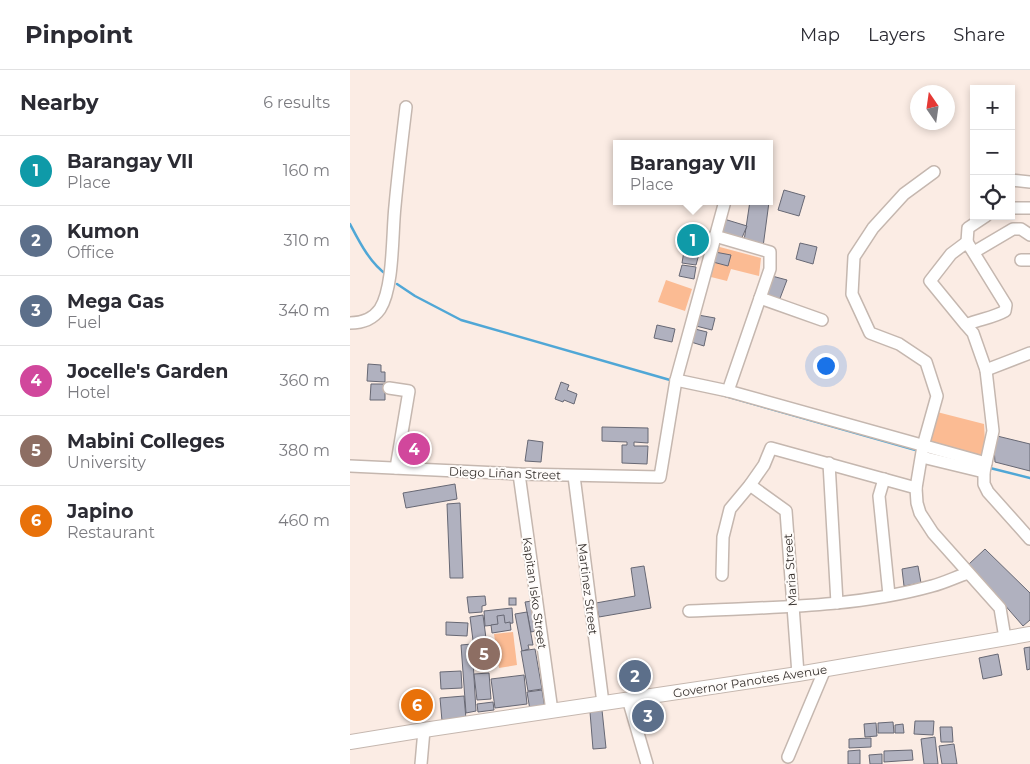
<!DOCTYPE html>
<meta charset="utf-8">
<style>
body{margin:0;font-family:Montserrat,sans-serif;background:#f7f7f7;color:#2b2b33}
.controls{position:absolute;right:15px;top:15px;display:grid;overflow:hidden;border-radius:0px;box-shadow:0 2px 8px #0003}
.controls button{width:45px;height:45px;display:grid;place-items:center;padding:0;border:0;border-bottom:1px solid #e1e1e2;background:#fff;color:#2b2b33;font:25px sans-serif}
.compass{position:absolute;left:560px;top:15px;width:45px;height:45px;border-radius:50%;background:#fff;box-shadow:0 2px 8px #0003;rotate:347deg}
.you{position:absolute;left:475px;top:295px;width:18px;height:18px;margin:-12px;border:4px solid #fff;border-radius:50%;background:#1a73e8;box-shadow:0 0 0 8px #1a73e833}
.badge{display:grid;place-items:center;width:32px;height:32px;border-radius:50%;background:#2563eb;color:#fff;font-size:16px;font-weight:700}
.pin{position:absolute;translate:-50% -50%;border:2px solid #fff;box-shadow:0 1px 5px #0006}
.popup{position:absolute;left:263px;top:70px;width:160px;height:65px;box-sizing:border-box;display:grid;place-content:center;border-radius:0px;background:#fff;filter:drop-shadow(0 1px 4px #0005);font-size:16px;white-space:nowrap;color:#7c7c81}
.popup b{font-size:19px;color:#2b2b33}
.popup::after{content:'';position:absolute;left:50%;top:100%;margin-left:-10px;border:10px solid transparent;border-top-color:#fff}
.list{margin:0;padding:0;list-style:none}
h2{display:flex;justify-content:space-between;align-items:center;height:65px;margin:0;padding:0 20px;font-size:21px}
h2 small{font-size:16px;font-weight:400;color:#7c7c81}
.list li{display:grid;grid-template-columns:32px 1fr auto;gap:15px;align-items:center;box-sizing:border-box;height:70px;padding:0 20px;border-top:1px solid #e1e1e2}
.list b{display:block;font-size:19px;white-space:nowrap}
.list p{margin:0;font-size:16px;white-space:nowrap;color:#7c7c81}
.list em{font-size:16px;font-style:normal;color:#7c7c81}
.icon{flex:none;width:28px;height:28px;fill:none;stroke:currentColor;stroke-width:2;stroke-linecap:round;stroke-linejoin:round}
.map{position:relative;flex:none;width:680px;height:694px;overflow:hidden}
header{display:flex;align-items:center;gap:30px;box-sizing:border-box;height:70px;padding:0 25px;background:#fff;border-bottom:1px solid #e1e1e2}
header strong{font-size:24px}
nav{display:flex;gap:28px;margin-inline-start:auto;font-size:18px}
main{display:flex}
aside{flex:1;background:#fff}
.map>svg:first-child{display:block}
.green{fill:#fbbb93}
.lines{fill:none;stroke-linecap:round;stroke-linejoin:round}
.stream{stroke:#50a7d6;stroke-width:2.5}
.building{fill:#b0b1bf;stroke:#676874}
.minor-casing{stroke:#c5b7af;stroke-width:14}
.major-casing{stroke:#c5b7af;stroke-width:16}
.minor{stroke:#fff;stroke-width:11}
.major{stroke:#fff;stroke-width:14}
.labels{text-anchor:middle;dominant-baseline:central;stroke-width:4;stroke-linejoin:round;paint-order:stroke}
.street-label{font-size:12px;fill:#342f2c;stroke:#fffcfa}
</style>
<header>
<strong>Pinpoint</strong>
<nav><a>Map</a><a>Layers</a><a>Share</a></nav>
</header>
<main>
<aside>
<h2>Nearby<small>6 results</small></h2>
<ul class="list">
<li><span class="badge" style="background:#0f9aa8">1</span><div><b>Barangay VII</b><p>Place</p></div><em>160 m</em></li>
<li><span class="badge" style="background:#5c6f8a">2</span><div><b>Kumon</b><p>Office</p></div><em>310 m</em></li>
<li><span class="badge" style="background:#5c6f8a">3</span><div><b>Mega Gas</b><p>Fuel</p></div><em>340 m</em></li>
<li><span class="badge" style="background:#d1479c">4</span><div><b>Jocelle's Garden</b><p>Hotel</p></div><em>360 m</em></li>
<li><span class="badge" style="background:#8d6e63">5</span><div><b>Mabini Colleges</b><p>University</p></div><em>380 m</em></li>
<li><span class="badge" style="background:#e8710a">6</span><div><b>Japino</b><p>Restaurant</p></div><em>460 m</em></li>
</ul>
</aside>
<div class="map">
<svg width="680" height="694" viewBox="0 0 680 694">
<rect width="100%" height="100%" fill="#fbece4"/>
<g class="green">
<path d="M 366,176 L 411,188 L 409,206 L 381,199 L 377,211 L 357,206 Z"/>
<path d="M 316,210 L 342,219 L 335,241 L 308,232 Z"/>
<path d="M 587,342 L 634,354 L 635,371 L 633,388 L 578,374 Z"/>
<path d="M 163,562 L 167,595 L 149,598 L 144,564 Z"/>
</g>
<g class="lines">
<g class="stream">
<path d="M 0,154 C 10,173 20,193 37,205"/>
<path d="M 47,214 L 65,226 L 111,250 L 320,310"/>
<path d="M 372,325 L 569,381"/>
<path d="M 640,398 L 680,408"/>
</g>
</g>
<g class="building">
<path d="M 434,120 L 455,126 L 449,146 L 428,140 Z"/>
<path d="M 400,131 L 419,132 L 413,177 L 394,171 Z"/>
<path d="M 374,149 L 397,156 L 391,170 L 371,163 Z"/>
<path d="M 339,161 L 353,167 L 348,178 L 333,173 Z"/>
<path d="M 450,173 L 467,177 L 463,194 L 446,189 Z"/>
<path d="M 334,181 L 349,184 L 346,195 L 332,193 Z"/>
<path d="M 365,182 L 381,185 L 378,196 L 363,192 Z"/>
<path d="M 332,195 L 346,197 L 344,209 L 329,206 Z"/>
<path d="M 422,206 L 437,210 L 429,231 L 415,227 Z"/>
<path d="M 348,245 L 365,248 L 362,260 L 346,256 Z"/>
<path d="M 307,255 L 325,259 L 322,272 L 304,268 Z"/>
<path d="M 345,259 L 357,262 L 354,276 L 341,272 Z"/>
<path d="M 18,294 L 31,295 L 31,302 L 35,302 L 35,312 L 17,311 Z"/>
<path d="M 211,312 L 219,315 L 217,320 L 227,324 L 224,334 L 214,330 L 213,332 L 205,329 Z"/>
<path d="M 21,314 L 35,314 L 35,330 L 20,330 Z"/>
<path d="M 252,357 L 298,358 L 298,373 L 284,372 L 284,376 L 298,376 L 297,394 L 272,393 L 272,375 L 277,375 L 277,372 L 252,371 Z"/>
<path d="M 56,364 L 76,366 L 72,394 L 53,392 Z"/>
<path d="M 643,365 L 680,374 L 680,401 L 645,392 Z"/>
<path d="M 178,370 L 193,372 L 191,392 L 175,391 Z"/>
<path d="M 105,414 L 107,429 L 56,438 L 53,423 Z"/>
<path d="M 110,433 L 113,508 L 100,508 L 97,434 Z"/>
<path d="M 635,479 L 680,523 L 680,550 L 673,556 L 619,494 Z"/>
<path d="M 294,496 L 301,538 L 249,547 L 246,533 L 285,526 L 281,498 Z"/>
<path d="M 568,496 L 571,513 L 554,516 L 552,499 Z"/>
<path d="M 135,526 L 136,535 L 132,536 L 132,542 L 119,543 L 117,527 Z"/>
<rect x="159" y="528" width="7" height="7"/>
<path d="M 182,531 L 186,561 L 181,562 L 175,532 Z"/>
<path d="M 162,538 L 163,553 L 135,556 L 134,541 Z"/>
<path d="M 177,542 L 183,575 L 178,575 L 179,579 L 172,581 L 165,544 Z"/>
<path d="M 133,545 L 138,584 L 125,586 L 120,547 Z"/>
<path d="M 154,545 L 155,553 L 160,552 L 161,560 L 142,563 L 141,555 L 148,554 L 147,546 Z"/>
<path d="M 96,552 L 118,553 L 117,566 L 96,565 Z"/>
<path d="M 122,574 L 126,641 L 116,643 L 111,575 Z"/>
<path d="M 680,577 L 680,599 L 677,600 L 674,578 Z"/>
<path d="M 185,579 L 192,619 L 178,621 L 171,581 Z"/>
<path d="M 648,584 L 652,605 L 633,609 L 629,588 Z"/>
<path d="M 111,601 L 112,618 L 91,619 L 90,602 Z"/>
<path d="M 139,603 L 141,629 L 127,630 L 124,604 Z"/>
<path d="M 174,605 L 177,634 L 145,638 L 141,609 Z"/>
<path d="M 192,620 L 195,638 L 180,640 L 177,622 Z"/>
<path d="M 114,626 L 116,649 L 92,651 L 90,628 Z"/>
<path d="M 143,632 L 144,640 L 128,642 L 127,634 Z"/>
<path d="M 308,636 L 311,657 L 305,658 L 302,648 L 290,650 L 288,639 Z"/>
<path d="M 252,640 L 256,678 L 243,679 L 240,642 Z"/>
<path d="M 565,651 L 584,651 L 583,665 L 564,664 Z"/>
<path d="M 543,652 L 544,663 L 528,663 L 528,653 Z"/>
<path d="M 526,653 L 527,666 L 515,667 L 514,654 Z"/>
<path d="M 553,654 L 554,663 L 545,663 L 545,655 Z"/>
<path d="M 590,657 L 602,657 L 603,672 L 591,672 Z"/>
<path d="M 585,667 L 588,694 L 574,694 L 571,669 Z"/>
<path d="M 521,668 L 521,677 L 499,678 L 499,669 Z"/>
<path d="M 604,674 L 607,694 L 592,694 L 589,676 Z"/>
<path d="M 510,680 L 510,694 L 498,694 L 498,681 Z"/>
<path d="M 562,680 L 563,690 L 534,692 L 534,681 Z"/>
<path d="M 532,684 L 532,694 L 520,694 L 519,685 Z"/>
</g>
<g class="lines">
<defs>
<g id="minor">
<path d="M 584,102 L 554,124 L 523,158 L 504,187 L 502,224 L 520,263 L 549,274 L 576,292 L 587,326 L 573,376 L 566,418 L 567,433 L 570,443 L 583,463 L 650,538 L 655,568"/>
<path d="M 661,110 L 680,112"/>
<path d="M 661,138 L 680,138"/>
<path d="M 365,166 L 420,182 L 420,199 L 378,321"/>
<path d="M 617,172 L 618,158 L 636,146"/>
<path d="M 624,182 L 663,159 L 671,159 L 680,165"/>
<path d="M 671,190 L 680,190"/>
<path d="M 410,228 L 472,250"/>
<path d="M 0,253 C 12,253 23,249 30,239 C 44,217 42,163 45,136 C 48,103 52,70 56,37"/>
<path d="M 616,255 L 580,211 L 601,184 L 617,172 L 656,235 L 655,241 C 643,248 629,249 616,255 L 623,263 L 636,300 L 643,361 L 634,402 L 634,414 L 638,422 L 680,469"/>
<path d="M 636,300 L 680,283"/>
<path d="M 326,310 L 378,321 L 636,393"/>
<path d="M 39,318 L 59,321 L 46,398"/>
<path d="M 572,387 L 634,402"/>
<path d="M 479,393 L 487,533"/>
<path d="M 0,396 L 169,404 L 310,407 L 326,310 L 375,131"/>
<path d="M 169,404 L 202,641"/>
<path d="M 224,406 L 253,633"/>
<path d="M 534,409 L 529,426 L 539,525"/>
<path d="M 400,415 L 436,441 L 448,604"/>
<path d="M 372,505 L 373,467 L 380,439 L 400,415 L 414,395 L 421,378 L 566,418"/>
<path d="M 339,541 C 420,537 503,538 582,516 C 594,513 606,507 618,503"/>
<path d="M 278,629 L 297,694"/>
<path d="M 438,687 L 475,599"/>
<path d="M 71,694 L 74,660"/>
</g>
<path id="major" d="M 0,672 L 74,660 L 448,604 L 680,564"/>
</defs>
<use href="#minor" class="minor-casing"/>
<use href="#major" class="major-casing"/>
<use href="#minor" class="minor"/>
<use href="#major" class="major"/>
</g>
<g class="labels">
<g class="street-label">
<text transform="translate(155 403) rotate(2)">Diego Liñan Street</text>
<text transform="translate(440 500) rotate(-94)">Maria Street</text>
<text transform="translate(238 519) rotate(83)">Martinez Street</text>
<text transform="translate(185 523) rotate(82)">Kapitan Isko Street</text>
<text transform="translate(400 611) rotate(-9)">Governor Panotes Avenue</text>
</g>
</g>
</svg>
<div class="controls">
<button>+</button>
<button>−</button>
<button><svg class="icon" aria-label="locate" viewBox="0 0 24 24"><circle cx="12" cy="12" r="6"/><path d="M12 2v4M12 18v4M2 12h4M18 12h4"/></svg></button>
</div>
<svg class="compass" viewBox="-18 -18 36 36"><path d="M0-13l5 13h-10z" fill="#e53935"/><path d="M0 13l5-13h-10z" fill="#7c7c81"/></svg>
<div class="you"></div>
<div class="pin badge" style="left:343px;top:170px;background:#0f9aa8">1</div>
<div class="popup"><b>Barangay VII</b>Place</div>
<div class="pin badge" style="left:285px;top:606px;background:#5c6f8a">2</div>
<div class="pin badge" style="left:298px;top:646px;background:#5c6f8a">3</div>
<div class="pin badge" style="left:64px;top:379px;background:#d1479c">4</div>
<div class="pin badge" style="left:134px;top:584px;background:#8d6e63">5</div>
<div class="pin badge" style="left:67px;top:635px;background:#e8710a">6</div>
</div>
</main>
